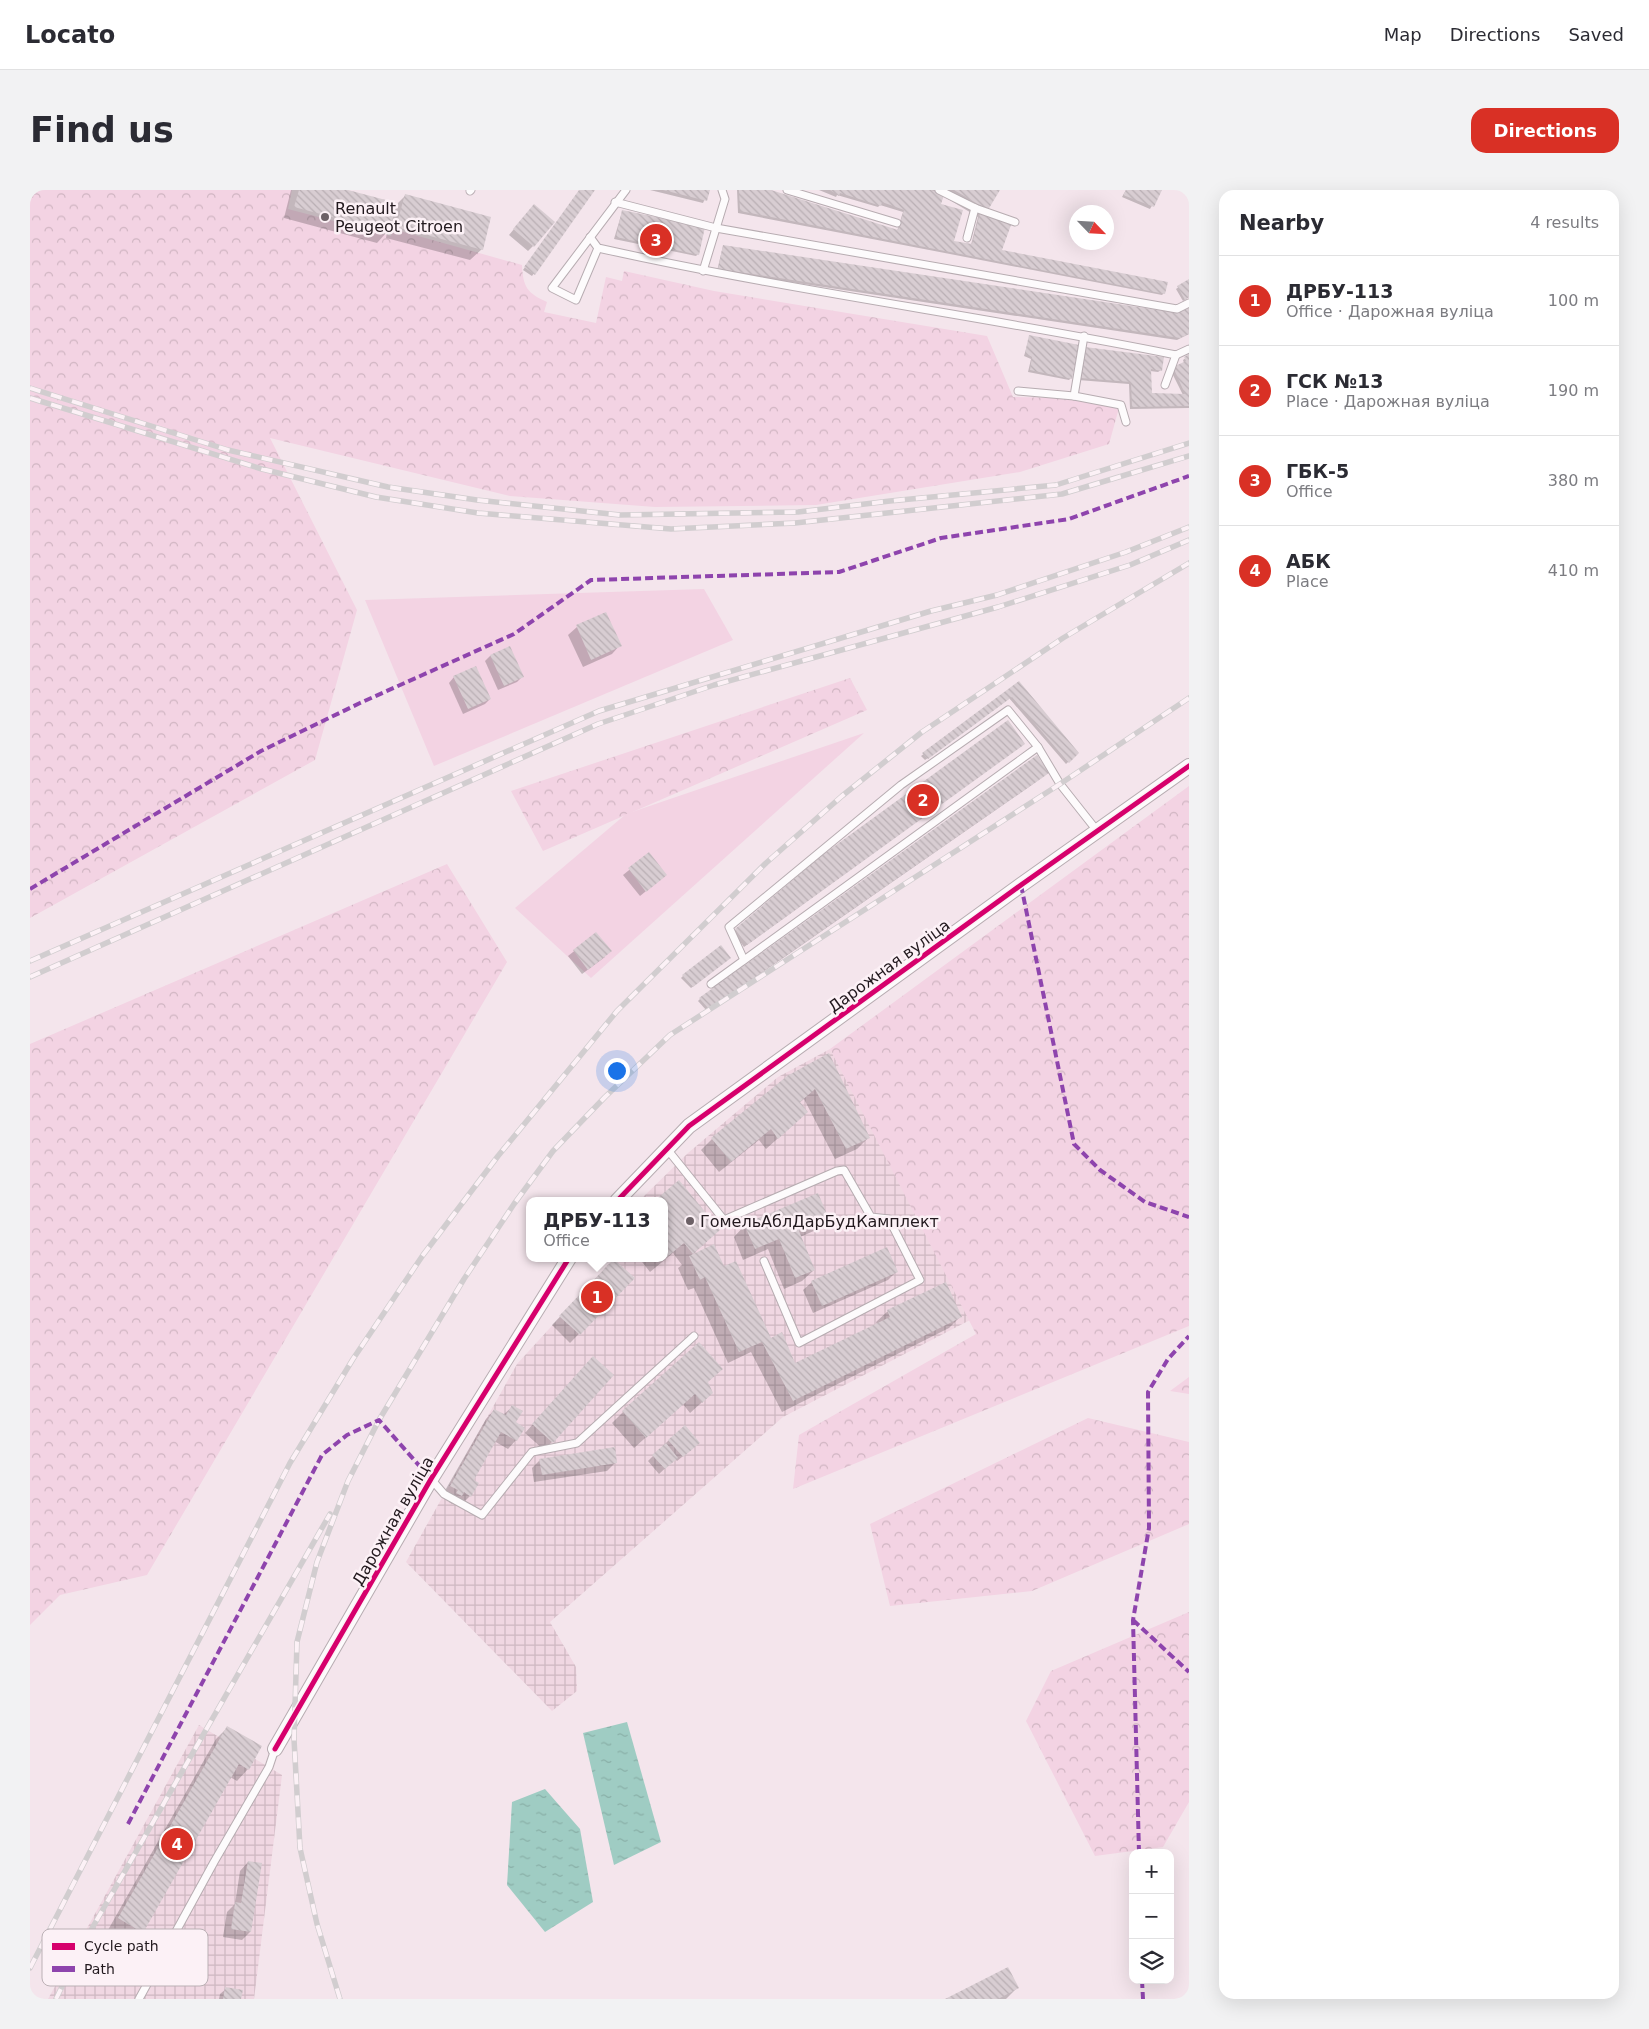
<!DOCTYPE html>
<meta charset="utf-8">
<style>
body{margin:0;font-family:"DejaVu Sans",sans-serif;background:#f2f2f3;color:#2b2b33}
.controls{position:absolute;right:15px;bottom:15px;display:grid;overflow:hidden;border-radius:10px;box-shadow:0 5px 20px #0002}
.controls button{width:45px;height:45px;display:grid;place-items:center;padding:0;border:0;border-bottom:1px solid #e1e1e2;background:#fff;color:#2b2b33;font:25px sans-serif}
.compass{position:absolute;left:1039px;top:15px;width:45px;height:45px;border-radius:50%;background:#fff;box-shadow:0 5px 20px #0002;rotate:115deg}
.you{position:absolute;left:586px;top:880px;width:18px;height:18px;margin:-12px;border:4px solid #fff;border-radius:50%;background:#1a73e8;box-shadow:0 0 0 8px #1a73e833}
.badge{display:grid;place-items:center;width:32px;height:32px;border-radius:50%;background:#d93025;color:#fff;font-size:16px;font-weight:700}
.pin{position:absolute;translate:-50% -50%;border:2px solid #fff;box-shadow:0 1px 5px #0006}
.popup{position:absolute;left:496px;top:1007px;width:142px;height:65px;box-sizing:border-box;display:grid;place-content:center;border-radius:10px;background:#fff;filter:drop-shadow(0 1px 4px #0005);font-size:16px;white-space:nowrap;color:#7c7c81}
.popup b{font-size:19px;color:#2b2b33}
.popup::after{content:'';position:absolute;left:50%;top:100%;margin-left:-10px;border:10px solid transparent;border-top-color:#fff}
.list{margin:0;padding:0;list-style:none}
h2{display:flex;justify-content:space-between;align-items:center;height:65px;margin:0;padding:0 20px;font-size:21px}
h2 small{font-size:16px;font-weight:400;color:#7c7c81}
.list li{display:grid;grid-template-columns:32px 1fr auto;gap:15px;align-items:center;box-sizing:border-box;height:90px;padding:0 20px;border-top:1px solid #e1e1e2}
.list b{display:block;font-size:19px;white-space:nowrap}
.list p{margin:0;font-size:16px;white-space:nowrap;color:#7c7c81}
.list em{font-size:16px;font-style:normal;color:#7c7c81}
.icon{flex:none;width:28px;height:28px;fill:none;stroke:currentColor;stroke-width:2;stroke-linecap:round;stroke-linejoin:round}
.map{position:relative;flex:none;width:1159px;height:1809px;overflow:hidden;border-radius:15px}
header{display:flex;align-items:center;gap:30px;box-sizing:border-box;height:70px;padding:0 25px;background:#fff;border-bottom:1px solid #e1e1e2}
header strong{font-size:24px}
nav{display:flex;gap:28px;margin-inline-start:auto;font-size:18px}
.intro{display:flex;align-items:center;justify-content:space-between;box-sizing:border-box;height:120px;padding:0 30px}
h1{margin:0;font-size:35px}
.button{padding:12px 22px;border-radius:15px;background:#d93025;color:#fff;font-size:18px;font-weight:700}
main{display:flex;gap:30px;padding:0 30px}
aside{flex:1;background:#fff;border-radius:15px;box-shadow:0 5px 20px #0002}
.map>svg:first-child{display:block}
.industrial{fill:url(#industrial-grid)}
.forest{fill:url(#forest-crowns)}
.garden{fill:#f3d3e3}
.water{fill:url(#water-ripples)}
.shadow{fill:#0003;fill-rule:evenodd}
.building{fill:url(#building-back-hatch)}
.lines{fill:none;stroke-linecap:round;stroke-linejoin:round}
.lane-casing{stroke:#b7acb1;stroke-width:9}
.street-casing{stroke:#b7acb1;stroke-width:16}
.lane{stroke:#fdfbfc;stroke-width:7}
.street{stroke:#fdfbfc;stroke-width:14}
.rail-casing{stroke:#d1cdcf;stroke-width:5.5}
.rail{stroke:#fcf1f6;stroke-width:4;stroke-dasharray:11;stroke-linecap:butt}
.quiet{stroke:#8e44ad;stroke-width:4;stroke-dasharray:8 4;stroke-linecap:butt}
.cycleway-casing{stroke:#fcf1f6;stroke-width:8}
.cycleway{stroke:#d6006c;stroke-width:5}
.poi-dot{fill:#6c6066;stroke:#fcf1f6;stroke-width:2}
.labels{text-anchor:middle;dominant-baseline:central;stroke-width:5;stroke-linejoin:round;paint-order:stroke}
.poi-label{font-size:16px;fill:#22191e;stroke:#fcf1f6;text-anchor:start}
.street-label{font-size:16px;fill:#22191e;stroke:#fcf1f6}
.key{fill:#fcf1f6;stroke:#bbb0b5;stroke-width:1}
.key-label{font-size:14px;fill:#22191e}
</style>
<header>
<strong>Locato</strong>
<nav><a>Map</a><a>Directions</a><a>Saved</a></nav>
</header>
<div class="intro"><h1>Find us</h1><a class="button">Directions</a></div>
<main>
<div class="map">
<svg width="1159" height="1809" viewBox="0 0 1159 1809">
<defs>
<pattern id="industrial-grid" width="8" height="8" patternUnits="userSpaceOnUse" patternTransform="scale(1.25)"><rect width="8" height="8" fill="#f0d7e2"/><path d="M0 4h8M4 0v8" fill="none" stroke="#ceb8c1"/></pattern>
<pattern id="forest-crowns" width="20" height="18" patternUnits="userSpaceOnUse" patternTransform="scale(1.25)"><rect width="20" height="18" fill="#f3d3e3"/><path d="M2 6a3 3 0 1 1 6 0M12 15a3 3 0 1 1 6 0" fill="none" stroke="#d0b5c2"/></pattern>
<pattern id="water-ripples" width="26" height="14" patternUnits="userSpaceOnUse" patternTransform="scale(1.25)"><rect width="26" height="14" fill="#9fccc3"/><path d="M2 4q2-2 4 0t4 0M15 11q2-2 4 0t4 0" fill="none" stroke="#89afa7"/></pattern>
<pattern id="building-back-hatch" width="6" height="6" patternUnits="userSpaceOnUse" patternTransform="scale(1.25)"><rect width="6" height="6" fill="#d8cdd2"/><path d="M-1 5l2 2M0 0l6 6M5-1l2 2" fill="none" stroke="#b9afb4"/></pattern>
</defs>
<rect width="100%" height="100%" fill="#f4e5ec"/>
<g class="industrial">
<path d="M 800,859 L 944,1128 L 753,1227 L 520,1432 L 546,1477 L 547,1501 L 522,1521 L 376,1372 L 487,1174 L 584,1068 L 634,1068 L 634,1011 L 609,1011 L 658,963 L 748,887 Z"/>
<path d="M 169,1535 L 252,1585 L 224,1809 L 18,1809 Z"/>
</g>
<g class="forest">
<path d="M 0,0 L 262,0 L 258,19 L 361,46 L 363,39 L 492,75 C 493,97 497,103 517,112 L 514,122 L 566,133 L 576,87 L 592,91 L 594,81 L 684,101 L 957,146 L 983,207 L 1036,208 L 1089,218 L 1079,254 L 990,282 L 786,315 L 625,317 L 480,306 L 240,248 L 327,420 L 285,570 L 0,728 Z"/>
<path d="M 820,488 L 837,520 L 513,661 L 481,601 Z"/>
<path d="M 1159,596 L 1159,1136 L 763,1299 L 769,1245 L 946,1144 L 800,859 Z"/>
<path d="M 417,674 L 477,772 L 117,1385 L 30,1405 L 0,1435 L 0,854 Z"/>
<path d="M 1159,1187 L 1159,1204 L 1140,1201 Z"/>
<path d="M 1058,1228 L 1159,1252 L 1159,1334 L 1002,1401 L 860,1416 L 840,1334 Z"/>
<path d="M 1159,1422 L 1159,1612 L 1133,1657 L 1065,1666 L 996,1531 L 1021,1481 Z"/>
</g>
<g class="garden">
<path d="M 674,399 L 703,450 L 404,576 L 335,410 Z"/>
<path d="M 834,543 L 561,788 L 485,718 L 596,624 Z"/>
</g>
<g class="water">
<path d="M 597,1532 L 631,1652 L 584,1675 L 553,1543 Z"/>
<path d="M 515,1599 L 550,1639 L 563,1712 L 515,1742 L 477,1695 L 482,1612 Z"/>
</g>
<g class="shadow">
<path d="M 313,0 L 367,14 L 375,6 L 452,59 L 440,70 L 356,48 L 357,42 L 347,53 L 254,28 L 261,0 Z"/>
<path d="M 550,0 L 563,0 L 502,86 L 493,80 Z"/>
<path d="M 620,0 L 679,0 L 673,13 Z"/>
<path d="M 707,0 L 737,0 L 867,41 L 873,22 L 850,15 L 848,17 L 807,5 L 806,7 L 789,0 L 968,0 L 957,19 L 970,61 L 1134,103 L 1132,105 L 708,23 ZM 913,6 L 948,27 L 941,55 L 922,52 L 910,14 Z"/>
<path d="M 1096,0 L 1131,0 L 1120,19 L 1092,7 Z"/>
<path d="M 499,21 L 503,56 L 498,61 L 479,45 Z"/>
<path d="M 592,22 L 668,64 L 666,66 L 584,49 Z"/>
<path d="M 693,56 L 1148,124 L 1159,119 L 1159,144 L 1147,150 L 687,81 Z"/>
<path d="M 1159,90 L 1159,107 L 1153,111 L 1146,99 Z"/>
<path d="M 1000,146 L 1041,188 L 1039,190 L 998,182 L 1001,169 L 994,166 Z"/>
<path d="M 1053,161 L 1131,180 L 1128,182 L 1120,181 L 1120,204 L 1153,205 L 1141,181 L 1154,173 L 1153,170 L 1159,166 L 1159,218 L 1100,219 L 1099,194 L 1048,190 Z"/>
<path d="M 576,423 L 590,455 L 582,464 L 553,477 L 538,445 L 547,437 Z"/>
<path d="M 479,458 L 492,487 L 487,492 L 468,500 L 455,471 L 460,466 Z"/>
<path d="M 424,487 L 460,509 L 455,514 L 433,524 L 419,493 Z"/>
<path d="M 989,493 L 1047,563 L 1036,574 L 979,508 L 895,570 L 891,566 Z"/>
<path d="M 991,556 L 714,757 L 703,742 L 792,667 Z"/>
<path d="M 1016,585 L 677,821 L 668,811 L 670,809 Z"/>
<path d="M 619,664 L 636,685 L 610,706 L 593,685 Z"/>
<path d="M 566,744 L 575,767 L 552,784 L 538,766 Z"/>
<path d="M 697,770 L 661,798 L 651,788 L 653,786 Z"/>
<path d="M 798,865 L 838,948 L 827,959 L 805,969 L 774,909 L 769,913 L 765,933 L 736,959 L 729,950 L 689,982 L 671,960 L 682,949 Z"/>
<path d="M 649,992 L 677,1051 L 661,1066 L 694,1078 L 740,1149 L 765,1175 L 847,1135 L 846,1132 L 858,1121 L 931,1126 L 919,1138 L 752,1222 L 721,1162 L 698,1173 L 664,1098 L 658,1100 L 648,1078 L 652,1075 L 643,1063 L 620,1082 L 609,1068 L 634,1068 L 634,1011 Z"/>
<path d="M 797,1029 L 786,1040 L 770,1047 L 784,1080 L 772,1091 L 754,1099 L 738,1059 L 713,1070 L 704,1047 L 715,1035 Z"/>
<path d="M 584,1070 L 603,1088 L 540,1153 L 522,1135 Z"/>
<path d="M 866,1082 L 858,1090 L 783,1123 L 773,1100 L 782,1092 Z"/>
<path d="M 555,1176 L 522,1252 L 514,1260 L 495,1243 Z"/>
<path d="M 677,1193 L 682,1203 L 670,1214 L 660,1223 L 653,1214 L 604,1258 L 582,1233 L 593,1222 Z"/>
<path d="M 482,1217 L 486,1250 L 478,1259 L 464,1251 L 442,1290 L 440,1306 L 432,1314 L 425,1311 L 422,1314 L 419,1312 L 421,1309 L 413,1304 L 456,1229 L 464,1220 L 473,1225 Z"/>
<path d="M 639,1250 L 663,1258 L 647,1271 L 645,1269 L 629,1284 L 618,1271 Z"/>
<path d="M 510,1270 L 586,1272 L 577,1281 L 504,1292 L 502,1278 Z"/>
<path d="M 197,1538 L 218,1579 L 207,1591 L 200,1587 L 112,1742 L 101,1753 L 78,1740 L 186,1549 Z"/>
<path d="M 218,1672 L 220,1742 L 212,1750 L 193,1747 L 197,1722 L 205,1714 L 210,1681 Z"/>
<path d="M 987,1798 L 976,1809 L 918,1809 Z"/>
<path d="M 196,1799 L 210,1809 L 189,1809 L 190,1804 Z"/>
</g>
<g class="building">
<path d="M 269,0 L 318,0 L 367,13 L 359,42 L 264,17 Z"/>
<path d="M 549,0 L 565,0 L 505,85 L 494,77 Z"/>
<path d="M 633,0 L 680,0 L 677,11 Z"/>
<path d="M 709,0 L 741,0 L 868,40 L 874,20 L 852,12 L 851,16 L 810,3 L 809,6 L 800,0 L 901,0 L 914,5 L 911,14 L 933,20 L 924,51 L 942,54 L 950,23 L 981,35 L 972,60 L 1138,92 L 1135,104 L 710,21 Z"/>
<path d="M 924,0 L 970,0 L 958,20 Z"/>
<path d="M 1096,0 L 1132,0 L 1124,17 L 1093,5 Z"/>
<path d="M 375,4 L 461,27 L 453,60 L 366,37 Z"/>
<path d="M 504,14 L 525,32 L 504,57 L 483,39 Z"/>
<path d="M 592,20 L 675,37 L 669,65 L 586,47 Z"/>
<path d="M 693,55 L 1148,123 L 1159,117 L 1159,144 L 1150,148 L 688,79 Z"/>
<path d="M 1159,89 L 1159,107 L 1155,110 L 1147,96 Z"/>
<path d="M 999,145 L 1049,155 L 1042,189 L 1000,180 L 1002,167 L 995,163 Z"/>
<path d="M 1055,157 L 1134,167 L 1132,181 L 1121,179 L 1122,203 L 1155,204 L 1143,177 L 1156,171 L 1154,167 L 1159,164 L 1159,216 L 1102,217 L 1101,192 L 1050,188 Z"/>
<path d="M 576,422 L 592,456 L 561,470 L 546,435 Z"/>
<path d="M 480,456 L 494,487 L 474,496 L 460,465 Z"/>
<path d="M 446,476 L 461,509 L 438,519 L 423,486 Z"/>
<path d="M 989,491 L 1049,563 L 1039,573 L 982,507 L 898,569 L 892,563 Z"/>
<path d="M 978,530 L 995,554 L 717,755 L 705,739 L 791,666 Z"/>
<path d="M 1007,565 L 1019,583 L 679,819 L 669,808 Z"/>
<path d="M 619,662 L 637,685 L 616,702 L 598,678 Z"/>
<path d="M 566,742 L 582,761 L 558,780 L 543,760 Z"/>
<path d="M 691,755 L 701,768 L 663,797 L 652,785 Z"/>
<path d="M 799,863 L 840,948 L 816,959 L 785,899 L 770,912 L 778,922 L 748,949 L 741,939 L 701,972 L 681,948 L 757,886 Z"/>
<path d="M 649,990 L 690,1040 L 663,1064 L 654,1053 L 632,1071 L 629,1068 L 634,1068 L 634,1037 L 638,1034 L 634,1029 L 634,1011 L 624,1011 Z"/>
<path d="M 788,1003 L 799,1029 L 769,1041 L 785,1080 L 765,1088 L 749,1049 L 725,1059 L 714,1034 Z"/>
<path d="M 684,1054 L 694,1076 L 706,1071 L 741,1148 L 752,1142 L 765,1173 L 860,1127 L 857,1120 L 916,1092 L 932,1127 L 763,1211 L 732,1152 L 709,1162 L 675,1087 L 670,1090 L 659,1066 Z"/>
<path d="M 857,1057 L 868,1082 L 792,1116 L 781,1091 Z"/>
<path d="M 584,1069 L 605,1088 L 550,1145 L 529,1126 Z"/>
<path d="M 669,1152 L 693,1179 L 678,1192 L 683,1203 L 672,1213 L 665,1204 L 616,1248 L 592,1221 Z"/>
<path d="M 563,1166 L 584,1185 L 523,1253 L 502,1234 Z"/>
<path d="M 482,1215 L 493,1221 L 486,1232 L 495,1238 L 487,1251 L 471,1242 L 444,1290 L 449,1293 L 441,1307 L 434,1302 L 432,1306 L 426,1303 L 428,1300 L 420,1296 L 464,1219 L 476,1225 Z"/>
<path d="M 655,1235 L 670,1253 L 653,1267 L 638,1250 Z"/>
<path d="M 636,1253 L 648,1268 L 635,1279 L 622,1265 Z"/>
<path d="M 585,1257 L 587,1273 L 512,1285 L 509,1269 Z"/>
<path d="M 197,1536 L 232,1556 L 219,1580 L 209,1574 L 113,1743 L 88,1728 Z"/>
<path d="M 218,1671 L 232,1673 L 221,1742 L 201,1739 L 205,1712 L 211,1713 Z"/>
<path d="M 978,1777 L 989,1798 L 968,1809 L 915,1809 Z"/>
<path d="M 195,1797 L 213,1800 L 211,1809 L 193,1809 Z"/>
</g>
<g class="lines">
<defs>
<g id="lane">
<path d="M 757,0 L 867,33"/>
<path d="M 909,0 L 945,18 L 985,32"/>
<path d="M 440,1 L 441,0"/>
<path d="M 585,12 L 686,38 L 1147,119 L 1159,113"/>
<path d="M 560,47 L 568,58 C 760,101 954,126 1146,165 L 1159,159"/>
<path d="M 937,48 L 945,18"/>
<path d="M 568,58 L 546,110 L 522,98 L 596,0"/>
<path d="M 673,81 L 695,9 L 692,0"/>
<path d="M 1135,195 L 1146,165"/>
<path d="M 988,201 L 1044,206 L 1091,215 L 1096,232"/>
<path d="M 1044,206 L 1054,146"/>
<path d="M 714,770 L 699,737 L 871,595 L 978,520 L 1008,557"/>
<path d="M 681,794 L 1008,557 L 1030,594 L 1068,642"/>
<path d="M 637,959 L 694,1030 L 807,981 L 814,980 L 841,1027 L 859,1029 L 890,1090 L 769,1153 L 734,1071"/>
<path d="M 401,1289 L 414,1304 L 452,1325 L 502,1262 L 547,1253 L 664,1146"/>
<path d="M 109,1809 L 184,1672 L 239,1577 L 245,1559"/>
</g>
<g id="street">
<path d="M 587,1011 L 659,936 L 991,695 L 1159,576"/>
<path d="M 245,1559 L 401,1289 L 539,1068"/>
</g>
</defs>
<use href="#lane" class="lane-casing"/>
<use href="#street" class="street-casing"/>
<use href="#lane" class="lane"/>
<use href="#street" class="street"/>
<defs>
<g id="rail">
<path d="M 0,198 L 198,260 L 358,297 L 447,310 L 590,325 L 768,322 L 860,311 L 1026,295 L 1159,253"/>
<path d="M 0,208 L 232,279 L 346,307 L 448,323 L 641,339 L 765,333 L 1032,304 L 1159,266"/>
<path d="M 0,771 L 569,521 L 901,421 L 967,405 L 1096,362 L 1159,337"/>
<path d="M 0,787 L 568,534 L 684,495 L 968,417 L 1100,375 L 1159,350"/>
<path d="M 0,1778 L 260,1273 L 323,1169 L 393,1065 L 468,966 L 587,821 L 736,673 L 812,606 L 892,542 L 1033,448 L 1159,373"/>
<path d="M 26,1809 L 49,1761 L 300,1324"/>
<path d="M 310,1809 L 287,1734 L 270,1658 L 264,1549 L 267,1452 L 287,1372 L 318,1291 L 349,1230 L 434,1089 L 484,1014 L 523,961 L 575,907 L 640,845 L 1030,594 L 1159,508"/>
</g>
</defs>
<use href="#rail" class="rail-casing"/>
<use href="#rail" class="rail"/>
<g class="quiet">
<path d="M 991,695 L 1044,954 L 1070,980 L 1115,1012 L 1159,1027"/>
<path d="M 0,699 L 231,561 L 330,513 L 484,444 L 561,390 L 809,382 L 911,348 L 1039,329 L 1159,286"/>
<path d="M 1103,1430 L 1159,1482"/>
<path d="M 98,1634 L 292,1265 L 317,1245 L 349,1230 L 401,1289"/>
<path d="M 1109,1663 L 1103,1430 L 1119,1338 L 1118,1202 L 1138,1169 L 1159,1146"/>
<path d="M 1112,1790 L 1113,1809"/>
</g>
<defs>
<g id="cycleway">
<path d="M 587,1011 L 659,936 L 991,695 L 1159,576"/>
<path d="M 245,1559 L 401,1289 L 539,1068"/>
</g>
</defs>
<use href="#cycleway" class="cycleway-casing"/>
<use href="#cycleway" class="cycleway"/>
</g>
<g class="poi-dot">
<circle cx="295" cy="27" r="5"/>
<circle cx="660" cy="1031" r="5"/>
</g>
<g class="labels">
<g class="poi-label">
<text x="305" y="18">Renault<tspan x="305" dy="18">Peugeot Citroen</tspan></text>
<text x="670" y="1031">ГомельАблДарБудКамплект</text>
</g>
<g class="street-label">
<text transform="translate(859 776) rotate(-36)">Дарожная вуліца</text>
<text transform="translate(363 1331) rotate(-60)">Дарожная вуліца</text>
</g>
</g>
<rect x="12" y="1739" width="166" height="57" rx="8" class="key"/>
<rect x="22" y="1753" width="23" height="7" fill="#d6006c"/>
<rect x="22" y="1776" width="23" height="6" fill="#8e44ad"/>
<g class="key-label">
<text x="54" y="1761">Cycle path</text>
<text x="54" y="1784">Path</text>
</g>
</svg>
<div class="controls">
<button>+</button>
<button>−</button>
<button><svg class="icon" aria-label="layers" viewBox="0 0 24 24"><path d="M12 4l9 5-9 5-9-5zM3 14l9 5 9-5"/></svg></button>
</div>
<svg class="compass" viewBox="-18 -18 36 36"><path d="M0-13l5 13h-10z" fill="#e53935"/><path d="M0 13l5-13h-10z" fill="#7c7c81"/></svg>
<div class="you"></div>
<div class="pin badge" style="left:567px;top:1107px">1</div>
<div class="popup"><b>ДРБУ-113</b>Office</div>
<div class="pin badge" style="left:893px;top:610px">2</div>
<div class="pin badge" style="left:626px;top:50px">3</div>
<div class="pin badge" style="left:147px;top:1654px">4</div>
</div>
<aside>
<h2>Nearby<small>4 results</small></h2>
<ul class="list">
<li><span class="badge">1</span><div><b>ДРБУ-113</b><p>Office · Дарожная вуліца</p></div><em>100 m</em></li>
<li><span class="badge">2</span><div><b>ГСК №13</b><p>Place · Дарожная вуліца</p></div><em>190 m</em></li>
<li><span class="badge">3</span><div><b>ГБК-5</b><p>Office</p></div><em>380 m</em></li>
<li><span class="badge">4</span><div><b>АБК</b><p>Place</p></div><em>410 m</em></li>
</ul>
</aside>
</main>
